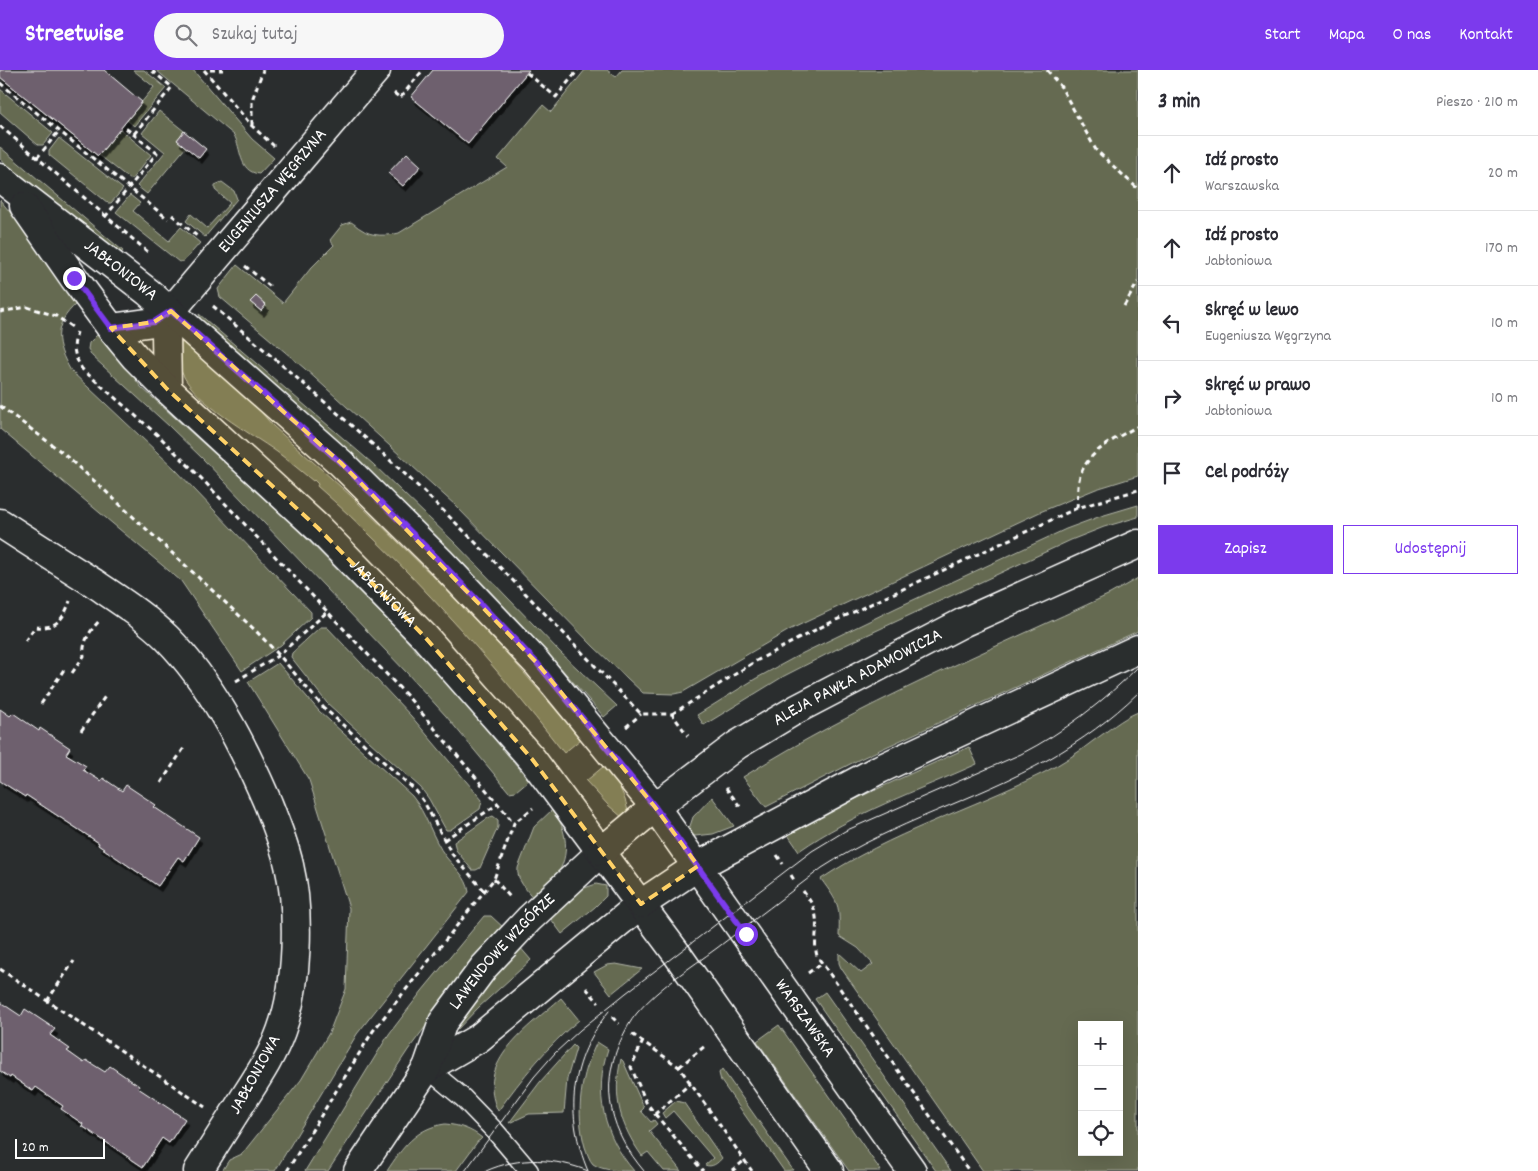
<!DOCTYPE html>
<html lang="pl">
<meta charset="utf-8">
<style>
body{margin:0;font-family:Dekko,sans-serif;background:#f7f7f7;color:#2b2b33}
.controls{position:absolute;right:15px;bottom:15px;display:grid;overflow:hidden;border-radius:0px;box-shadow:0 5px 20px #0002}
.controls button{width:45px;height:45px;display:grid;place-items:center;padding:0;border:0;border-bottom:1px solid #e1e1e2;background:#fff;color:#2b2b33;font:25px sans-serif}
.scale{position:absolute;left:15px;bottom:12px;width:90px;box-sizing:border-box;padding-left:5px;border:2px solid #fff;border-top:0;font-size:14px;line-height:18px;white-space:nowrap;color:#fff;-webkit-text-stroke:4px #2a2d2e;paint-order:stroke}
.stop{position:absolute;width:15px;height:15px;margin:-11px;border:4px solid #7c3aed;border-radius:50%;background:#fff}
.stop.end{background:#7c3aed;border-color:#fff;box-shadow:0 1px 5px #0008}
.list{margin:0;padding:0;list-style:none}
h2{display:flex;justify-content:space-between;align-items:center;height:65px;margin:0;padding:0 20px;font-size:21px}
h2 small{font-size:16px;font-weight:400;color:#7c7c81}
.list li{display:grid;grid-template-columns:32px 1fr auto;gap:15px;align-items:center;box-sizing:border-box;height:75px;padding:0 20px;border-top:1px solid #e1e1e2}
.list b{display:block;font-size:19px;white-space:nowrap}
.list p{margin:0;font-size:16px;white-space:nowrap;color:#7c7c81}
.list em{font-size:16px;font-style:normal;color:#7c7c81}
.actions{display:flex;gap:10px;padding:15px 20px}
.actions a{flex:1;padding:11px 0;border:1px solid #7c3aed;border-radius:0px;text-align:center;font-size:18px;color:#7c3aed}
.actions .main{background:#7c3aed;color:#fff}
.icon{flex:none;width:28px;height:28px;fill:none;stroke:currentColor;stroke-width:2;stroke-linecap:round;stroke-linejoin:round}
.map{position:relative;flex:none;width:1138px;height:1101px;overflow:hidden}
header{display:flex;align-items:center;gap:30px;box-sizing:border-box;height:70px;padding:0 25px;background:#7c3aed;color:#fff}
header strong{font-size:24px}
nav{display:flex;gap:28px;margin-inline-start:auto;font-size:18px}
.search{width:350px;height:45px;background:#f7f7f7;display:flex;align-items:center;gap:12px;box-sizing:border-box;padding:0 18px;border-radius:28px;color:#7c7c81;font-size:19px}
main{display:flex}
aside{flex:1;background:#fff}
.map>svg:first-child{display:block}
.green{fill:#656b51;stroke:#b2b5a8;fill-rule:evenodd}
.building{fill:#6e606e;stroke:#fff;filter:url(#shadow)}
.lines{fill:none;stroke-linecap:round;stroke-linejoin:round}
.lane-casing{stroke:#fff;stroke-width:21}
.street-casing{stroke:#fff;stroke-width:31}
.secondary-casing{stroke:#fff;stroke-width:31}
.path{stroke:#fff;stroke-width:3;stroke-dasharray:5 4;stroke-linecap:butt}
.lane{stroke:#2a2d2e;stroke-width:18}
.street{stroke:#2a2d2e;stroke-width:28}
.secondary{stroke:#2a2d2e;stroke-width:28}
.tram{stroke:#fff;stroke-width:1}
.route{stroke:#7c3aed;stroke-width:6}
.marked{fill:#ffd166;fill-opacity:0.2;stroke:#ffd166;stroke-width:4;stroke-dasharray:10 6;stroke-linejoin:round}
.labels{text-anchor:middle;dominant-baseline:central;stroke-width:5;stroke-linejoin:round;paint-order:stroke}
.street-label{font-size:18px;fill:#fff;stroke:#2a2d2e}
</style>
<header>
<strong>Streetwise</strong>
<div class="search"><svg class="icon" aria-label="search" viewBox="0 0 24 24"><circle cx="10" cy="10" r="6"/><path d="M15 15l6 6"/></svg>Szukaj tutaj</div>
<nav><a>Start</a><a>Mapa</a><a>O nas</a><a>Kontakt</a></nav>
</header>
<main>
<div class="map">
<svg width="1138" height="1101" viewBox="0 0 1138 1101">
<defs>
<filter id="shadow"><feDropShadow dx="3" dy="5.5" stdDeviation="0" flood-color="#0009"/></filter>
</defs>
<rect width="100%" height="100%" fill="#2a2d2e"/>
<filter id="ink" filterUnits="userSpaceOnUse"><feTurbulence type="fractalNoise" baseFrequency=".02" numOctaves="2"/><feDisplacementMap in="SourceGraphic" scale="10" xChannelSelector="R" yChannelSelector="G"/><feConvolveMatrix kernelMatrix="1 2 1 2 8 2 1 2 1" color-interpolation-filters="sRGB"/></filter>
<g filter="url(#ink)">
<g class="green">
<path d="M 133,0 L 144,0 L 166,18 L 134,56 L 127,50 L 154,17 Z"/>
<path d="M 156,0 L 193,0 L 252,69 L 274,88 L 259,104 C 238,101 242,79 234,65 Z"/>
<path d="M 585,0 L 607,0 L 616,7 L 622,0 L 1138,0 L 1138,406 L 1096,419 L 1040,442 L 791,559 L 683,622 L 674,624 L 643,623 L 594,577 L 455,435 L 304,298 L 220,227 L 218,219 L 237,195 L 283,233 L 311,198 L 334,175 L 330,170 L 342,155 L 351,152 C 355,154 357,157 361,159 C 372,167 387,166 399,163 L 507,97 L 498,89 L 543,35 L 551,42 Z"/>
<path d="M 0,19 L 53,63 L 43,75 L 38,75 L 0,42 Z"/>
<path d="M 159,41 L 184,61 L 177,70 L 186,77 L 147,124 L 137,116 L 165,82 L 142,63 Z"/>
<path d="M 120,59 L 151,85 L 131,110 L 99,85 Z"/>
<path d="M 59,68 L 123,119 L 111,133 L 108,133 L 49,85 L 49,81 Z"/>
<path d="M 0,77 L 123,181 L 117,188 L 0,89 Z"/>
<path d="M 222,112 L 234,121 L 237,129 L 205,167 L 186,151 L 191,144 L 207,158 L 230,133 L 215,120 L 215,115 Z"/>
<path d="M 130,125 L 140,133 L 133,141 L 169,171 L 181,157 L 200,173 L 184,191 L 179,192 L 116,142 Z"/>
<path d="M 0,130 L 24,159 L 77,233 C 52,256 55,273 71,301 L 175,399 L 311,542 L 311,547 L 281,575 L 242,601 L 181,511 L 0,359 Z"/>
<path d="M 199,244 L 373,394 L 455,473 L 560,582 L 617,636 L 604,647 C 543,577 480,508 413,443 C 345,377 273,316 202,254 Z"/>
<path d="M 175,261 L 238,315 L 273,356 L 350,425 L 446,519 L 505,581 L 581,669 L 564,683 C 489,588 408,496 317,416 L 318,414 L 314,410 L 313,411 C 301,401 289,391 277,382 C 249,362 196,334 182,303 C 176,290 176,275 175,261 Z"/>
<path d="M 100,262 L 141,317 L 291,453 L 395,558 L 451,618 L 529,710 L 516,721 L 509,722 L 446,646 L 407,603 L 203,389 L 169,356 L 92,286 L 88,279 L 89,273 Z"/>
<path d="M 1138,435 L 1138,447 L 1104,457 L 1071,470 L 837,579 L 784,606 L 704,655 L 697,645 L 755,609 L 803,583 L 896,538 L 1066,459 L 1101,446 Z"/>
<path d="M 1138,508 L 1138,561 L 860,689 L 766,737 L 743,707 C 859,634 986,582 1110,524 Z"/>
<path d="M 320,557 L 327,557 L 411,646 L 482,730 L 480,739 L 450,760 L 446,760 L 429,729 L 421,718 L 327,633 L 291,587 L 292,583 Z"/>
<path d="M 278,593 L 319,641 L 412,726 C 427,744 432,768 446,787 C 455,798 467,807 469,822 L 357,964 L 275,1101 L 222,1101 L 229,1090 L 242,1084 L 301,1010 L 329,963 L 346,919 L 349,838 L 309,710 L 248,612 Z"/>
<path d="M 1138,642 L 1138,1101 L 983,1101 L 841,898 L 839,893 L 839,883 L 861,903 L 873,894 L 858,878 L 839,866 C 840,834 839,834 821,809 C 890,763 971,739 1045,702 C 1062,693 1078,683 1093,671 C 1108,661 1121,649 1138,642 ZM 1082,955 L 1119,955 L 1119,1082 L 1082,1082 Z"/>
<path d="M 969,677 L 977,694 C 917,721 853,743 799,781 L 788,765 L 851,731 Z"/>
<path d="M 604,696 C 616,709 628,728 628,746 L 623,748 L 608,735 L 586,711 Z"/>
<path d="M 712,727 L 734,756 L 713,764 L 695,766 L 692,765 L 689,759 L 693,747 Z"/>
<path d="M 553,739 C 567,760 571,785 556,806 C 550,814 541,821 534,829 C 527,820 516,810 518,798 L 534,757 Z"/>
<path d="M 493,746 L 498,750 L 498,757 L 480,798 L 476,800 L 472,800 L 456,780 L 454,772 L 488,748 Z"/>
<path d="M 596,814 L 606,816 L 606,826 L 595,837 L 562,864 L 548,845 L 579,820 Z"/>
<path d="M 484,846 L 491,846 L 505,859 L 441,936 L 408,980 L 328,1101 L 305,1101 L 389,964 L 422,921 Z"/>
<path d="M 519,876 L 531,890 L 479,937 L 453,964 L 451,959 Z"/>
<path d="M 616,894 L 642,899 L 611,924 L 594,902 L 607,895 Z"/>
<path d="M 825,922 L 951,1101 L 936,1101 L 815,929 Z"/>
<path d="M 561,928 L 579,950 C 547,976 522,1008 498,1041 C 474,992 529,957 561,928 Z"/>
<path d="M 779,955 L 881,1101 L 849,1101 L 757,971 Z"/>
<path d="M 597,972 L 608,979 C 593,1023 604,1066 634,1101 C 621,1101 603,1101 593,1094 C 589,1090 587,1082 585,1077 C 575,1042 581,1004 597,972 Z"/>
<path d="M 573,975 L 576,978 L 567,1009 L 564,1043 L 529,1044 L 509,1053 L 540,1012 Z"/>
<path d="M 621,989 L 623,991 L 644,1038 L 641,1041 L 651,1052 L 654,1050 L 657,1054 L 649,1061 L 681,1101 L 664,1101 L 648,1082 L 642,1086 C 620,1055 612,1027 621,989 Z"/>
<path d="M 722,999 L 793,1100 L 784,1101 L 721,1011 L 719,1003 Z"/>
<path d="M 676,1031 L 684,1033 L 722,1088 C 718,1093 712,1098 705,1095 L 713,1088 L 673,1041 L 665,1048 L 662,1043 Z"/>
<path d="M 445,1054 C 459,1055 471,1059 482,1068 L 479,1071 L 478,1071 L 456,1101 L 387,1101 C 402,1078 416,1058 445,1054 Z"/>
</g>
<g class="building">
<path d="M 0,0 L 104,0 L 142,32 L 98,86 L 0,7 Z"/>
<path d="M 433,0 L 529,0 L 468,74 L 411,27 Z"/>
<path d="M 184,61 L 206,79 L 199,88 L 177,70 Z"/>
<path d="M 407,83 L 421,96 L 403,116 L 388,103 Z"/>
<path d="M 256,226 L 266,235 L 261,241 L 250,232 Z"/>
<path d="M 0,639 L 10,646 L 13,643 L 39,661 L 40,658 L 70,678 L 66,684 L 86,696 L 83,700 L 101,711 L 103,708 L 122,721 L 126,715 L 156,735 L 154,737 L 199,767 L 184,791 L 178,787 L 158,816 L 98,775 L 99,773 L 26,725 L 25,727 L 0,711 Z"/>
<path d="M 0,932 L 21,946 L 25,939 L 55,959 L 50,965 L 70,979 L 67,981 L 84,993 L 86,990 L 105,1002 L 110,996 L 139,1016 L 138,1018 L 185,1049 L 169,1073 L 162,1068 L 143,1097 L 82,1056 L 83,1054 L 61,1039 L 63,1036 L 36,1017 L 33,1021 L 11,1006 L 10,1008 L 0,1001 Z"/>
</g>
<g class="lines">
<defs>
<path id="lane" d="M 427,998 L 463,1028 L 495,1061 L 529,1101"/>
<g id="street">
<path id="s1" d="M 111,258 L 154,252 L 171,241 L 376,0"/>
<path d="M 167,319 L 166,263 L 171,241"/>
<path d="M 0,453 C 31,473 62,493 94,513 C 119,530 146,547 167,568 C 211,613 242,673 267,731 C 275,751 284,773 289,795 C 300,842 298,915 281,961 C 272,986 257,1008 243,1030 C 228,1054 213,1077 198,1101"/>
<path d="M 427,998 L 479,968 L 641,834"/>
<path id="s2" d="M 358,1101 L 427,998 L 443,952 L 484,897 L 529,849 L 602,781"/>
</g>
<g id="secondary">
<path id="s3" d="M 0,108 L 148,222 L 341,393 L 440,491 L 537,593 L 655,737 L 912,1101"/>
<path id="s4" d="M 24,136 L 74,208 L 111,258 L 135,287 L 167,319 L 318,458 L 424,566 L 532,689 L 677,884 L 829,1101"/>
<path id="s5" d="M 602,781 L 655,737 L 737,675 L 797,639 L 964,552 L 1138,474"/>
<path d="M 641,834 L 698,796 L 880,699 L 1138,579"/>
</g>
</defs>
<use href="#lane" class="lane-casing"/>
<use href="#street" class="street-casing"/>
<use href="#secondary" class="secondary-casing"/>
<g class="path">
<path d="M 204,0 L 252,56 L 274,76"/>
<path d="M 210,0 L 223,0"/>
<path d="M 1047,0 L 1061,17 L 1096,80 L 1138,119"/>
<path d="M 527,3 L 556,27 L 578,0"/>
<path d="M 0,13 L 168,149"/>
<path d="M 394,23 L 400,28 L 423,0"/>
<path d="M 252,55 L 252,30 L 263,0"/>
<path d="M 0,56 L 148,182"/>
<path d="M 134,64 L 172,17 L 151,0"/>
<path d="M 37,88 L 59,61"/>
<path d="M 172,145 L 198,167"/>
<path d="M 105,147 L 157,83 L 123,56"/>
<path d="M 245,196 L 272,218"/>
<path d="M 213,236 C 278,292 344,347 407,406 C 488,482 564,564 641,644 L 672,644 L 688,666"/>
<path d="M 1124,236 L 1138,212"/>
<path d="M 0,242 L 27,237 L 56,246 L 72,257"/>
<path d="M 77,262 C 72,279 74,285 82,299 L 161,368 L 202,409 L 409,628 L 514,753"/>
<path d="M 0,336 L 59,380 L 100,416 L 256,561 L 279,585 L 323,637 L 416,721 L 424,732 L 452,784 L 484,821"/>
<path d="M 1077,438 C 1078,429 1077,419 1079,410 C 1085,382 1115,369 1138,356"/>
<path d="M 25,571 L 35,557 C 56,559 63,550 70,531"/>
<path d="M 72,603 L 84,586 C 82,572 90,561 99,551"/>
<path d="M 236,611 L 279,585 L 327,542"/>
<path d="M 41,634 L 65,598"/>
<path d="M 672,644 L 756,591 L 817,559 L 1077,438 L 1138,420"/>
<path d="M 626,657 L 641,644"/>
<path d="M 81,661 L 106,625"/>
<path d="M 161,713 L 184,678"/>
<path d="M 726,718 L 742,739"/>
<path d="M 444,770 L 498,734"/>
<path d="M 777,785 L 783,794"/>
<path d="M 791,805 L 794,810"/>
<path d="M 494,809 L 510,827"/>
<path d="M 803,821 C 808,828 813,834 815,842 C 819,857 813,872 817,886 L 969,1101"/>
<path d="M 0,899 L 205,1037"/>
<path d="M 808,903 L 822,893"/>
<path d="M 586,918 L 599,933"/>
<path d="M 47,931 L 74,891"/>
<path d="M 612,947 L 619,954"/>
<path d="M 632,964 L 679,997 L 752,1101"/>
<path d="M 643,971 L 631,997 L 646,1032 L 655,1044 L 691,1013"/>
<path d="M 679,997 L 705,976"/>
<path d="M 655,1044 L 703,1101"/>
<path d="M 287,1101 L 373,961 L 494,809 L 514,753 L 533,738"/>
<path d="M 732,1101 L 745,1090"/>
</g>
<use href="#lane" class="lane"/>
<use href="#street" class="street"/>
<use href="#secondary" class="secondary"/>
<g class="tram">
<path d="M 465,1101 L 534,1007 L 555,983 L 580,960 L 626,923 L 787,800 L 812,781 L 845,761 L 1021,684 C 1064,662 1103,632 1138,597"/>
<path d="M 486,1101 C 519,1086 556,1088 588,1101"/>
<path d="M 588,1101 C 564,1044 570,990 609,941"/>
<path d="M 644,1101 C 611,1062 599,1019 620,972 C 625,961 630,951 637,943 C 659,917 690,898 717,878 C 752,851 787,825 822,798 C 893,752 976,730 1049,689 C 1081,671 1111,649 1138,623"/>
</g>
</g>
</g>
<g class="lines" filter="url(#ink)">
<path class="route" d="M 74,208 L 111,258 L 154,252 L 171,241 L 341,393 L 440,491 L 537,593 L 655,737 L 746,864"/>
</g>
<path class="marked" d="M 171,241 L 341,393 L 537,593 L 655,737 L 698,796 L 641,834 L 532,689 L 424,566 L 318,458 L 167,319 L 111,258 L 154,252 Z"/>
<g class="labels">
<g class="street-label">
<text stroke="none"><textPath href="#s1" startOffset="221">EUGENIUSZA WĘGRZYNA</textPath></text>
<text stroke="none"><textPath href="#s3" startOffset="152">JABŁONIOWA</textPath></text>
<text stroke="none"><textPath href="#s4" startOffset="530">JABŁONIOWA</textPath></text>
<text stroke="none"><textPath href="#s5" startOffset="310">ALEJA PAWŁA ADAMOWICZA</textPath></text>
<text stroke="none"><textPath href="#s2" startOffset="265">LAWENDOWE WZGÓRZE</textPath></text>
<text stroke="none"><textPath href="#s3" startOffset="1170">WARSZAWSKA</textPath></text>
<text transform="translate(256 1005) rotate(-61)">JABŁONIOWA</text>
</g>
</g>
</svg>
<div class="controls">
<button>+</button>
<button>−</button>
<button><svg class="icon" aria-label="locate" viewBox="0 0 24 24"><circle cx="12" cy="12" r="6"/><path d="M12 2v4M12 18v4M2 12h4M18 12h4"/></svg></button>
</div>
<div class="scale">20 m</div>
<div class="stop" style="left:746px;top:864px"></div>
<div class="stop end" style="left:74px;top:208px"></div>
</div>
<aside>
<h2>3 min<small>Pieszo · 210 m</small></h2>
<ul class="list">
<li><svg class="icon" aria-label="ahead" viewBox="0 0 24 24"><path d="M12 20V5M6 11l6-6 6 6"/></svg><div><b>Idź prosto</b><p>Warszawska</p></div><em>20 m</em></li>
<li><svg class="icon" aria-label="ahead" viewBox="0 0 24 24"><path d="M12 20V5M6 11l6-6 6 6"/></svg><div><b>Idź prosto</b><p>Jabłoniowa</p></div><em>170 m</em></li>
<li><svg class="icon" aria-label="left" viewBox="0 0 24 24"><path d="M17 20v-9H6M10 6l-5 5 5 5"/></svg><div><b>Skręć w lewo</b><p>Eugeniusza Węgrzyna</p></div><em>10 m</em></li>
<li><svg class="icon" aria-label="right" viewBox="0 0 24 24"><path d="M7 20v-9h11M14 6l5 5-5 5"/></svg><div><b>Skręć w prawo</b><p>Jabłoniowa</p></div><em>10 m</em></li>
<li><svg class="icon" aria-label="arrive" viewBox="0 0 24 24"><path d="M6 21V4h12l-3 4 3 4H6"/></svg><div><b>Cel podróży</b></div></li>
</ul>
<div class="actions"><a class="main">Zapisz</a><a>Udostępnij</a></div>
</aside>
</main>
